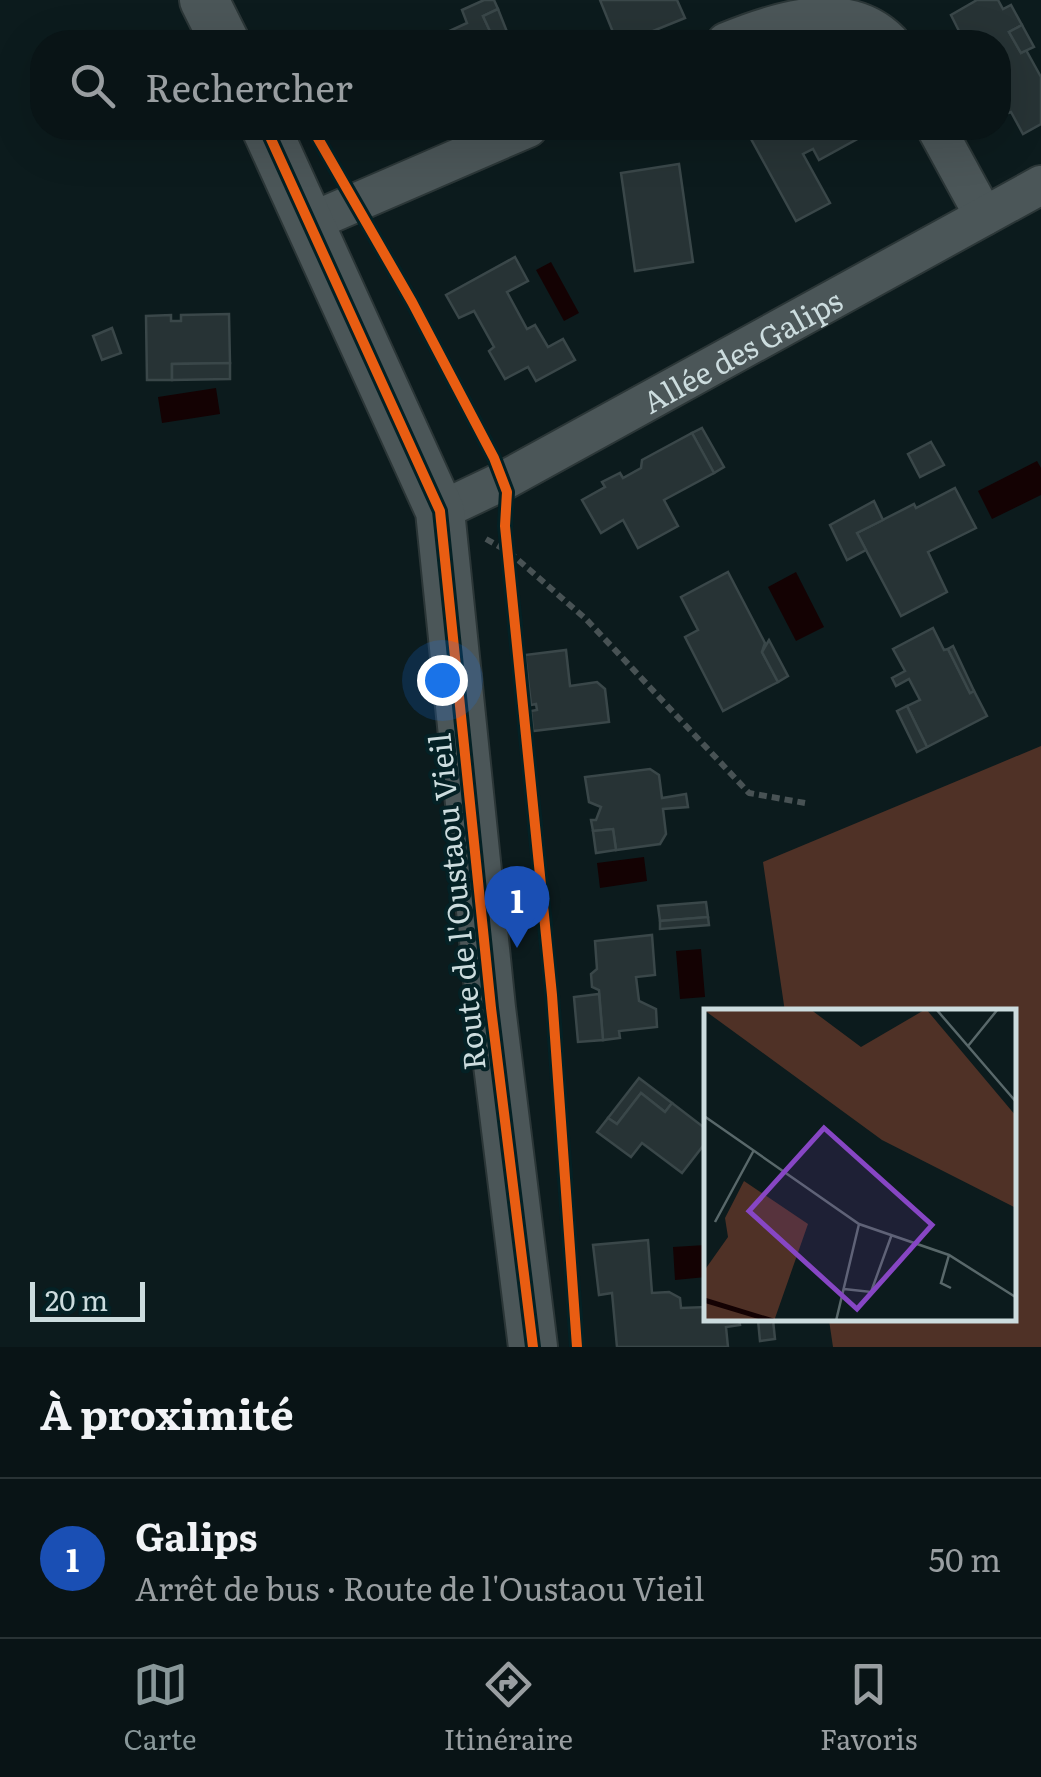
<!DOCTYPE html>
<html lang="fr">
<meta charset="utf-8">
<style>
body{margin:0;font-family:Literata,serif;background:#172123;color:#f1f3f6}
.scale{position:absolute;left:30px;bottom:25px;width:115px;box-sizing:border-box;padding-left:10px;border:5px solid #ccdcde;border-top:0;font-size:28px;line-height:35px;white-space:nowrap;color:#ccdcde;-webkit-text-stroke:8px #042125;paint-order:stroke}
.you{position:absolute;left:442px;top:680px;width:35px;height:35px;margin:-25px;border:8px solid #fff;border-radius:50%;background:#1a73e8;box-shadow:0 0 0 15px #1a73e833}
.badge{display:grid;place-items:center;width:65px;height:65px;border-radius:50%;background:#89989a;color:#fff;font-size:32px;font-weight:700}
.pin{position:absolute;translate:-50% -82px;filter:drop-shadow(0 2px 5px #0008)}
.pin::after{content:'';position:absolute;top:52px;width:35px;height:30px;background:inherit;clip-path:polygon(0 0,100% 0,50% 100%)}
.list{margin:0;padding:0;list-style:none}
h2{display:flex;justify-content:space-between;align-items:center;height:130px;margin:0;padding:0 40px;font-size:42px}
h2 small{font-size:32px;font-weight:400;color:#999ea1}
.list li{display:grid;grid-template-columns:65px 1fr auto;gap:30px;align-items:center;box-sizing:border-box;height:160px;padding:0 40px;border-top:2px solid #293335}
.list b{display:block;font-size:38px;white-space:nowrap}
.list p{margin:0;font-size:32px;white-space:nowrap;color:#999ea1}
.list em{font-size:32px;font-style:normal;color:#999ea1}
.icon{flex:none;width:55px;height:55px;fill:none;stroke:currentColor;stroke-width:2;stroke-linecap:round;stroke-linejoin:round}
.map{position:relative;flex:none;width:1041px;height:1347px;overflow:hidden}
.search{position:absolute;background:#091416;box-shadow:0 10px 40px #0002;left:30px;right:30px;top:30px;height:110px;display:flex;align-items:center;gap:25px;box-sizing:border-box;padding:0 35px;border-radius:40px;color:#999ea1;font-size:38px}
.sheet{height:290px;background:#091416}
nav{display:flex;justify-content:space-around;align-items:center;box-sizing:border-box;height:140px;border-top:2px solid #293335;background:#091416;font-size:28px;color:#999ea1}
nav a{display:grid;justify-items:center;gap:5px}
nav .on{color:#89989a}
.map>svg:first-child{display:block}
.green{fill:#4f3126}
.water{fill:#140203}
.building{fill:#273335;stroke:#3a4749;stroke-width:2.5}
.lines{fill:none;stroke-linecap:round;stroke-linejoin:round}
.minor-casing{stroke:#2b3637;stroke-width:42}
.tertiary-casing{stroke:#2b3637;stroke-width:52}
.path{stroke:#485254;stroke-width:6;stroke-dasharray:8 5;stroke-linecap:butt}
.minor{stroke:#4b5658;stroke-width:38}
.tertiary{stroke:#4b5658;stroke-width:48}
.cycleway-casing{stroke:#042125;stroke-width:16}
.cycleway{stroke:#e95d12;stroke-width:10}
.labels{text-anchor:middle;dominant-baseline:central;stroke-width:8;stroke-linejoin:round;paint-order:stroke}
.street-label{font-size:30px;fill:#ccdcde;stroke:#042125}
.inset-river{fill:none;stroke:#140203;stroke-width:5}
.inset-road{fill:none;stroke:#59686a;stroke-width:2.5}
.view{fill:#8746c4;fill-opacity:0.15;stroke:#8746c4;stroke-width:5}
.inset-edge{fill:none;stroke:#ccdcde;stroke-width:5}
</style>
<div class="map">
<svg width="1041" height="1347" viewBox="0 0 1041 1347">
<rect width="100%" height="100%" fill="#0c1b1d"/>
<path class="green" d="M 1041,746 L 1041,1347 L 833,1347 L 829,1320 L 1014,1320 L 1014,1012 L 785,1012 L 763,862 Z"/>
<g class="water">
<path d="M 551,262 L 579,313 L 564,321 L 536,270 Z"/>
<path d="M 216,388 L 220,414 L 162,423 L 158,397 Z"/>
<path d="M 1037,461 L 1041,468 L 1041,495 L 992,519 L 978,491 Z"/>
<path d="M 796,572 L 824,627 L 796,641 L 768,587 Z"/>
<path d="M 644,857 L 647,881 L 600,888 L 597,863 Z"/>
<path d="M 701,949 L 705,997 L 680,999 L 676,951 Z"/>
<path d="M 706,1245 L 706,1277 L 675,1280 L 673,1247 Z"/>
</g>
<g class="building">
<path d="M 484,0 L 494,0 L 498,9 L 483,16 L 495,42 L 433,42 L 432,39 L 467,23 L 462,10 Z"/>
<path d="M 600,0 L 677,0 L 685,18 L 626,42 L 617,42 Z"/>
<path d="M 977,0 L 998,0 L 1003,9 L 1011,5 L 1022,25 L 1009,32 L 1021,53 L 1026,50 L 1041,77 L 1041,124 L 1023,134 L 1011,112 L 1005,114 L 998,102 L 998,42 L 959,42 L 955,35 L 960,33 L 951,15 Z"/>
<path d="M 498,9 L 511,42 L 495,42 L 483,16 Z"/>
<path d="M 1022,25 L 1034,47 L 1021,53 L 1009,32 Z"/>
<path d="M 745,128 L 788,128 L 792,134 L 802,128 L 867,128 L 870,132 L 819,160 L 813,149 L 803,154 L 830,203 L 796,221 Z"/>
<path d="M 679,164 L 693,262 L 635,271 L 621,173 Z"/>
<path d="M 515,257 L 528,281 L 507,292 L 527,329 L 535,325 L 548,347 L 563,339 L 575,360 L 536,381 L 528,367 L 505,379 L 489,351 L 494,347 L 474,311 L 459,318 L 446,295 Z"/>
<path d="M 229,314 L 230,363 L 172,364 L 172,380 L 147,380 L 146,316 L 171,315 L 171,321 L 181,321 L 181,315 Z"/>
<path d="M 112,328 L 121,353 L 102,360 L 93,336 Z"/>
<path d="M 230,363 L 230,379 L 172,380 L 172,364 Z"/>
<path d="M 702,428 L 724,467 L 714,473 L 692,433 Z"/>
<path d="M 692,433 L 714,473 L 664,500 L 678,526 L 638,548 L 623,520 L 601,533 L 582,500 L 605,487 L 602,482 L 620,473 L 623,478 L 641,468 L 642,460 Z"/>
<path d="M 931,442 L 944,465 L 920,477 L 908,454 Z"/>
<path d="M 955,488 L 976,528 L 928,552 L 947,592 L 901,616 L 857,533 L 914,504 L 916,508 Z"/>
<path d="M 874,501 L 883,520 L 857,533 L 866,550 L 847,560 L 830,525 Z"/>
<path d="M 728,572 L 765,643 L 762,652 L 778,682 L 723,711 L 685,637 L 698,630 L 681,597 Z"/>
<path d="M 933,628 L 944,650 L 948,649 L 970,693 L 974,691 L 987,716 L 927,747 L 907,706 L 920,700 L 909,679 L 896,686 L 892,678 L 905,671 L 893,649 Z"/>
<path d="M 769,640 L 788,676 L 778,682 L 762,652 Z"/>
<path d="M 953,646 L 974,691 L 970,693 L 948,649 Z"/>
<path d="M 566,650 L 570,686 L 597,682 L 605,689 L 609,722 L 533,731 L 531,711 L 537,710 L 536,704 L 531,705 L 525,655 Z"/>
<path d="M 907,706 L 927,747 L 917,752 L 897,711 Z"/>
<path d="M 650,769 L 659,775 L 662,798 L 686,794 L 688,807 L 663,809 L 666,834 L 660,844 L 616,850 L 613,829 L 593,831 L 591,820 L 596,820 L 601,807 L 589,802 L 585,777 Z"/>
<path d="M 613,829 L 616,850 L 596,853 L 593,831 Z"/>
<path d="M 706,902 L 708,917 L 660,921 L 658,906 Z"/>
<path d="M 708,917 L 709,925 L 660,929 L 660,921 Z"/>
<path d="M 652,935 L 655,975 L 636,977 L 639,1001 L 656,1009 L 657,1027 L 619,1031 L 620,1038 L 603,1040 L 599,990 L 592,987 L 591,974 L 597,969 L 595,941 Z"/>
<path d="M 599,994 L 603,1040 L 578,1042 L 574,997 Z"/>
<path d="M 639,1078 L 672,1103 L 665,1112 L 641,1093 L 617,1124 L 608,1118 Z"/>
<path d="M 641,1093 L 665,1112 L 672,1103 L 706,1129 L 706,1142 L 682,1173 L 642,1143 L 631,1157 L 597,1132 L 608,1118 L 617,1124 Z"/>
<path d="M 648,1240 L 652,1293 L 669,1292 L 680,1298 L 681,1308 L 706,1307 L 706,1320 L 739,1320 L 740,1325 L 726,1327 L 728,1347 L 617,1347 L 612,1293 L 599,1295 L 593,1245 Z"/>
<path d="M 758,1320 L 773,1320 L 775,1339 L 760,1341 Z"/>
</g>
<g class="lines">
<defs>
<g id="minor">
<path d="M 726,42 C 784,18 849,0 890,42"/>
<path d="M 936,128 L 984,216"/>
<path d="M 311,222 L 528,128"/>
<path id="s1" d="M 440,511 L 503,481 L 1041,185"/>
</g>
<g id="tertiary">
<path d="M 204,0 L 225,42"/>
<path d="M 266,128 L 440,511 L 491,1008 L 533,1347"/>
</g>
</defs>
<use href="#minor" class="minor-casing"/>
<use href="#tertiary" class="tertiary-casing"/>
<path class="path" d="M 486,539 L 509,552 L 586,619 L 749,793 L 805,803"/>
<use href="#minor" class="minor"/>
<use href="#tertiary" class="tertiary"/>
<defs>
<g id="cycleway">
<path d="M 266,128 L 440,511 L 491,1008 L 533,1347"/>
<path d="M 312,128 L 412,302 L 494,458 L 507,492 L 505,526 L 552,995 L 577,1347"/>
</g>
</defs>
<use href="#cycleway" class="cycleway-casing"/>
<use href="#cycleway" class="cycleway"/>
</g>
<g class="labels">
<g class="street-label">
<text stroke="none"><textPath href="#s1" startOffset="342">Allée des Galips</textPath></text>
<text transform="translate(455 902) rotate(-96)">Route de l'Oustaou Vieil</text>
</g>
</g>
<g transform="translate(704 1009)">
<rect width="312" height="312" fill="#0c1b1d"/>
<path d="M 106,0 L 157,38 L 222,0 L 312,107 L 312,199 L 178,131 L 0,1 ZM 40,172 L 104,215 L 70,312 L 0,312 L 0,262 L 24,228 L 21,209 Z" fill="#4f3126"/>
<path class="inset-river" d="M 0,291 L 69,312"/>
<path class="inset-road" d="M 232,0 L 313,94M 264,37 L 294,0M 0,107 L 155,215 L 245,246 L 313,289M 11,213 L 50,141M 245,246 L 237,274 L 247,279M 140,280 L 167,283 L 188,225M 132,312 L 155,215"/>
<path class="view" d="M 120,119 L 228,216 L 153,300 L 45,202 Z"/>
<rect width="312" height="312" class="inset-edge"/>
</g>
</svg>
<div class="scale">20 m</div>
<div class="you"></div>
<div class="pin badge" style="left:517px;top:948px;background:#1a4fb4">1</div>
<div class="search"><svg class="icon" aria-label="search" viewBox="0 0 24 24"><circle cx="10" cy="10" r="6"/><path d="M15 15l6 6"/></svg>Rechercher</div>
</div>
<section class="sheet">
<h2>À proximité<small></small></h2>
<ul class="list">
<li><span class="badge" style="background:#1a4fb4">1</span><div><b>Galips</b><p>Arrêt de bus · Route de l'Oustaou Vieil</p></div><em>50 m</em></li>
</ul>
</section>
<nav>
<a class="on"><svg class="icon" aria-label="map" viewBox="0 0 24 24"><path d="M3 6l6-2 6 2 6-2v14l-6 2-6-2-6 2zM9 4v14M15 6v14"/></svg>Carte</a>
<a><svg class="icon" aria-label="directions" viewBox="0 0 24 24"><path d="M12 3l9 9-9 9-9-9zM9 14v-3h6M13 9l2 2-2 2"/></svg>Itinéraire</a>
<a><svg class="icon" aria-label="saved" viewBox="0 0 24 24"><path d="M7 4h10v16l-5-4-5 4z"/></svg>Favoris</a>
</nav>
